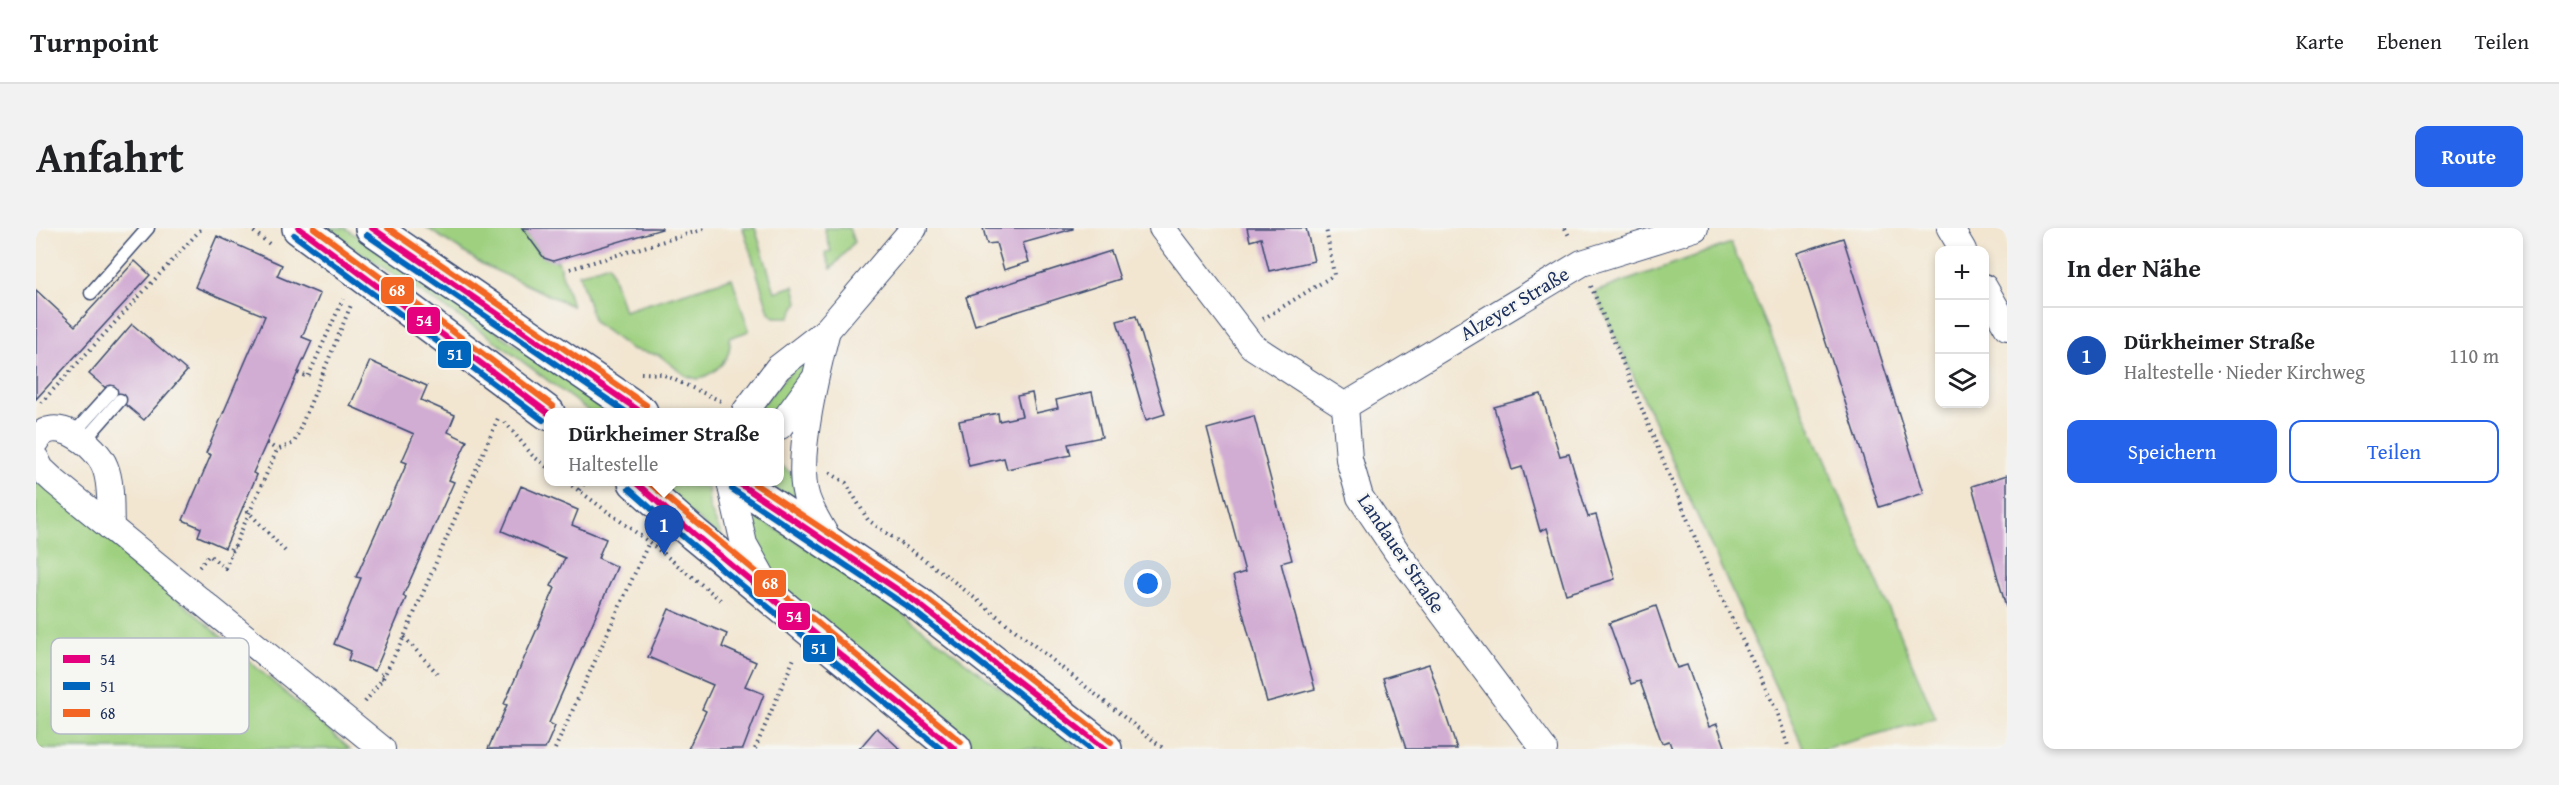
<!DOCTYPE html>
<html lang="de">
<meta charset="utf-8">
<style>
body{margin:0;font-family:"Gentium Book Plus",serif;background:#f2f2f2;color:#202124}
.controls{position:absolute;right:18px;top:18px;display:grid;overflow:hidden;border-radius:12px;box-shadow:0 3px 9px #0003}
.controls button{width:54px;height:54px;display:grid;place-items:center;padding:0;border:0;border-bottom:2px solid #e0e0e0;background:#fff;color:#202124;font:30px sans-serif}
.you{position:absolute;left:1112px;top:356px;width:21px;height:21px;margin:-15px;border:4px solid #fff;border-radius:50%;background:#1a73e8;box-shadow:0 0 0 9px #1a73e833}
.badge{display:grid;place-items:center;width:39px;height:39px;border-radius:50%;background:#2563eb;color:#fff;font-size:20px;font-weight:700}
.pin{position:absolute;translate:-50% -50px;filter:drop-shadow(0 2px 3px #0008)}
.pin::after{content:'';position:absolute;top:32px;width:21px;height:18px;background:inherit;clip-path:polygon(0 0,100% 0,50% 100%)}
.popup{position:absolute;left:508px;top:180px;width:240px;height:78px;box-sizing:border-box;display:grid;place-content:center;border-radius:12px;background:#fff;filter:drop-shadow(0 2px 4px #0005);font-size:20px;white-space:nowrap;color:#757577}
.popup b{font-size:22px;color:#202124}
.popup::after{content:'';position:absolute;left:50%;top:100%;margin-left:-12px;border:12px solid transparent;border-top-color:#fff}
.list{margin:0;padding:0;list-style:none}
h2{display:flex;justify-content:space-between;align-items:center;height:78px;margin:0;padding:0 24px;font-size:26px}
h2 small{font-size:20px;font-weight:400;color:#757577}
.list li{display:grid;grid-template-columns:39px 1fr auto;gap:18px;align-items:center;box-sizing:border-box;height:96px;padding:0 24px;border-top:2px solid #e0e0e0}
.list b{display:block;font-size:22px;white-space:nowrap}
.list p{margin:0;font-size:20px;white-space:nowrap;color:#757577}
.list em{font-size:20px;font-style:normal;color:#757577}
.actions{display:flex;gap:12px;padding:18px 24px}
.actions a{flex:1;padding:14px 0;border:2px solid #2563eb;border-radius:12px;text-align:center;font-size:21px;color:#2563eb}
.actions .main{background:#2563eb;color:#fff}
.icon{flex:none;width:33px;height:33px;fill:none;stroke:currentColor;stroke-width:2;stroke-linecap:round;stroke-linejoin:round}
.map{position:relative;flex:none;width:1971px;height:521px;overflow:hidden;border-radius:12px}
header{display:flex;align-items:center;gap:36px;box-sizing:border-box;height:84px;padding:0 30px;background:#fff;border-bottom:2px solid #e0e0e0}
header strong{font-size:28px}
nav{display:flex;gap:33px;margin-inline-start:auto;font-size:21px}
.intro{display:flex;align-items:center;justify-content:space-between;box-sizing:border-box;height:144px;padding:0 36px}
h1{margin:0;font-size:42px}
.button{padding:15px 27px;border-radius:12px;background:#2563eb;color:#fff;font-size:21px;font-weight:700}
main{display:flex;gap:36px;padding:0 36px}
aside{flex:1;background:#fff;border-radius:12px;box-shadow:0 3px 9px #0003}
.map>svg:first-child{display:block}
.green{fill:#9ed07f;stroke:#5c806e;stroke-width:1.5}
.building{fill:#d1acd3}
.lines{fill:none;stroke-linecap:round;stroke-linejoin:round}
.lane-casing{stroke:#3b4a6f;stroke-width:15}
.street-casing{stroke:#3b4a6f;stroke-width:28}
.secondary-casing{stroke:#3b4a6f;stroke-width:36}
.path{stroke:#3b4a6f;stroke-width:4;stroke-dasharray:1.5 4.5;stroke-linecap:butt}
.lane{stroke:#fff;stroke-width:12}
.street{stroke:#fff;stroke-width:26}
.secondary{stroke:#fff;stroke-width:33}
.bus-1-casing{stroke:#f6f6f2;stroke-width:10}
.bus-2-casing{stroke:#f6f6f2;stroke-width:10}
.bus-3-casing{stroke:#f6f6f2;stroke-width:10}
.bus-1{stroke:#e5007d;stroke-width:6}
.bus-2{stroke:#0065bd;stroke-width:6}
.bus-3{stroke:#f26522;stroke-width:6}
.labels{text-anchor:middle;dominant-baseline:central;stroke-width:4.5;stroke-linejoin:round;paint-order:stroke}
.street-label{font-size:20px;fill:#1b2f5e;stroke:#f6f6f2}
.key{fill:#f6f6f2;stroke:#b4bac6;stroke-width:1.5}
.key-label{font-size:16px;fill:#1b2f5e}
.line-badge{stroke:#f6f6f2;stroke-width:2}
.badge-label{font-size:16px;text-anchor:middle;font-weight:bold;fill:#fff}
</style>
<header>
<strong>Turnpoint</strong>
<nav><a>Karte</a><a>Ebenen</a><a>Teilen</a></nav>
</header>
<div class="intro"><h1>Anfahrt</h1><a class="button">Route</a></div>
<main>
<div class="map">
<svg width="1971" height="521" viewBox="0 0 1971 521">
<rect width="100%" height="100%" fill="#f6f6f2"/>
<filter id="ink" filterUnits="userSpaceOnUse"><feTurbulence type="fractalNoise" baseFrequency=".0167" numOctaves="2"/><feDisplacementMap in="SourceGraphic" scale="12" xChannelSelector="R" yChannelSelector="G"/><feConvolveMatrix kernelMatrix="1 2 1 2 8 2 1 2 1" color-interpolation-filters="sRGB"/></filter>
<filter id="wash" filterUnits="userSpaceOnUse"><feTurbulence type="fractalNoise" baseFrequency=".008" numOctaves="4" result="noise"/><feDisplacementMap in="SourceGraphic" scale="24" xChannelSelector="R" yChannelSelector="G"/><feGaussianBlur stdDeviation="1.35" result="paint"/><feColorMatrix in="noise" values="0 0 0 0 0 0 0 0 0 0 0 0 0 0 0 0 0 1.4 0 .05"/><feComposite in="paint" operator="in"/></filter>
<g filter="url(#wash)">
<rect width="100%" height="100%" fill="#f2e6d1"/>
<g class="green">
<path d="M 286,0 L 309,0 L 577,184 L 554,184 L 451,107 Z"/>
<path d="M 391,0 L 486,0 L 508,30 L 522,33 L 536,78 L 446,36 Z"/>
<path d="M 707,0 L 719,0 L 739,64 L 758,58 L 762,74 L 754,89 L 739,89 L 733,84 Z"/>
<path d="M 788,0 L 813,0 L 818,14 L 795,41 L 789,25 L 795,23 Z"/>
<path d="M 1695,15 L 1900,490 L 1787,521 L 1768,521 L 1559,64 Z"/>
<path d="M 573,36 L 588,83 L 696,50 L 713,103 L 693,110 C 698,130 680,145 662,151 L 650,148 L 623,127 L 595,121 L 558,94 L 543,46 Z"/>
<path d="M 765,131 L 776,137 L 743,184 L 727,184 L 725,178 Z"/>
<path d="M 744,237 L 758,247 L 759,273 L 727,254 L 744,254 Z"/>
<path d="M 0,247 L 314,521 L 0,521 Z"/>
<path d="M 617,254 L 672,259 L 673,279 L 688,313 Z"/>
<path d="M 705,279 L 818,349 L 1044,521 L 941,521 L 738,356 Z"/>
</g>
<g id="blocks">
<g class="building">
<path d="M 486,0 L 626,0 L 626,1 L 517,33 L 508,30 Z"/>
<path d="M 947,0 L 1037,0 L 1037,1 L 987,15 L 993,34 L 968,42 L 960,15 L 951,16 Z"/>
<path d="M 1211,0 L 1270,0 L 1278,33 L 1233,43 L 1225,10 L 1214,13 Z"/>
<path d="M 181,8 L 246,37 L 241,48 L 284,66 L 266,109 L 276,113 L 217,245 L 221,247 L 189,320 L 162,308 L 165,300 L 147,292 L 175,227 L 170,225 L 229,88 L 159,59 Z"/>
<path d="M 1807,10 L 1888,265 L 1843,279 L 1761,25 Z"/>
<path d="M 1075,23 L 1084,51 L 939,97 L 930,69 Z"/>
<path d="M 99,33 L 114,47 L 0,171 L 0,62 L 39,98 Z"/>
<path d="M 1100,88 L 1129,186 L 1110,192 L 1081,93 Z"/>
<path d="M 96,96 L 151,143 L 108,192 L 53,146 Z"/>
<path d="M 334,133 L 391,158 L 385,172 L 419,187 L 412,204 L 431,213 L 413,252 L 418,254 L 367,368 L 370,370 L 339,443 L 312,432 L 315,423 L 298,416 L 325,350 L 320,349 L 371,235 L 366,233 L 378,206 L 314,178 Z"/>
<path d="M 1056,164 L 1066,209 L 1032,216 L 1035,227 L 971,241 L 968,230 L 933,238 L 923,193 L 962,185 L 963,193 L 986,188 L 981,168 L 996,165 L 1000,185 L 1022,180 L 1020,172 Z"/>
<path d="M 1505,166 L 1524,228 L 1533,226 L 1552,289 L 1560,287 L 1579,351 L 1530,366 L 1511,300 L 1504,303 L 1486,239 L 1476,242 L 1458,179 Z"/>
<path d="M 1218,188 L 1256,332 L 1245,335 L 1279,461 L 1231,474 L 1197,348 L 1209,344 L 1171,201 Z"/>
<path d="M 1971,247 L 1971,379 L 1970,379 L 1936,258 Z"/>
<path d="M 485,258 L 542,282 L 536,297 L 570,311 L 562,330 L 581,339 L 513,495 L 519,498 L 509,521 L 452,521 L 471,477 L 468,476 L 519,360 L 515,358 L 529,330 L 466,303 Z"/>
<path d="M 1620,378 L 1641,440 L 1651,437 L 1673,499 L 1681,496 L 1690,521 L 1636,521 L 1633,513 L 1626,515 L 1604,453 L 1595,456 L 1573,395 Z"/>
<path d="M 633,381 L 691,406 L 686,419 L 720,434 L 709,458 L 728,466 L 707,521 L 652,521 L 670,483 L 666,481 L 677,457 L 612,429 Z"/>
<path d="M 1393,436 L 1416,506 L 1421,521 L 1370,521 L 1347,450 Z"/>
<path d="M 841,500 L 864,521 L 823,521 Z"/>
</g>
</g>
</g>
<g filter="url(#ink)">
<use href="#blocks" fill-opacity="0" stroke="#3b4a6f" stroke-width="1.5"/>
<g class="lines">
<defs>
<g id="lane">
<path d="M 55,65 L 112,0"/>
<path d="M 37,206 L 75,164"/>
<path d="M 47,214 L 84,172"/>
</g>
<g id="street">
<path d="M 1126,0 L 1216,118 L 1309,178"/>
<path d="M 1914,0 L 1927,22"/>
<path d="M 1948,59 L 1971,99"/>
<path d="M 791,102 C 781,141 761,224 769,263 C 772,281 787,301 796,318"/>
<path d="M 1309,178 L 1313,231 L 1324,269 L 1361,324 L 1508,521"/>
<path d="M 1309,178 L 1546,35 L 1659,0"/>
<path d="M 709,184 L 742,140 L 791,102 L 878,0"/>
<path d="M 744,198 L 777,153"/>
<path d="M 0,213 C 16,183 61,217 69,239 C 76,256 74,281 75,300"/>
<path d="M 0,231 L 5,241 L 19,254 L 346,521"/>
<path d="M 694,254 L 708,316 L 735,364"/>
</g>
<g id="secondary">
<path d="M 263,0 L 512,185"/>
<path d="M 336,0 L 605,184"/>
<path d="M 599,254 L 658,306 L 919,521"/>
<path d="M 701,254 L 880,374 L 1069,521"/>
</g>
</defs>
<use href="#lane" class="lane-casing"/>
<use href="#street" class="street-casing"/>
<use href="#secondary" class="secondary-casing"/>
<g class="path">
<path d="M 213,0 L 236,18"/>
<path d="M 1529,0 L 1534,10"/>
<path d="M 534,41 L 672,0"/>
<path d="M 1555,58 L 1672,341 L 1742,486 L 1753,521"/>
<path d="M 1227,91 L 1298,47 L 1290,0"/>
<path d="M 262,145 L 272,149 L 307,71"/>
<path d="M 605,145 L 626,146 L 685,173"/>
<path d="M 5,175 L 166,0"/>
<path d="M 469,194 L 496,227 L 512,240"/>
<path d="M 231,215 L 241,222"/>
<path d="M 794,245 L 810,255 L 832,292 L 911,348 L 1128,521"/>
<path d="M 531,254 L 613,314 L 687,374"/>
<path d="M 543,262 L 549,254"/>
<path d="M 207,278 L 250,324"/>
<path d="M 196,325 L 193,324 L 196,318 L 199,319"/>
<path d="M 163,339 L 173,327 L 189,340 L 241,222 L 258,215 L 315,77"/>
<path d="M 368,409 L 401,445"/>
<path d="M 347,450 L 344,449 L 347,444 L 350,445"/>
<path d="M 329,474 L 347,450 L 368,409 L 463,188"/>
<path d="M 519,521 L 613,314"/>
<path d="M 719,521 L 759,428"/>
</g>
<use href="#lane" class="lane"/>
<use href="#street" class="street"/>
<use href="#secondary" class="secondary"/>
<defs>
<g id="bus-1">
<path d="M 263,0 L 512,185"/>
<path d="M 336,0 L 605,184"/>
<path d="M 599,254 L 658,306 L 919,521"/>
<path d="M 701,254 L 880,374 L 1069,521"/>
</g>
<g id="bus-2">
<path d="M 258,7 L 507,192"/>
<path d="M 331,7 L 590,184"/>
<path d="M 593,261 L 652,313 L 905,521"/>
<path d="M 696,261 L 875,381 L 1054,521"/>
</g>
<g id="bus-3">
<path d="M 278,0 L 517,178"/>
<path d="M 352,0 L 610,177"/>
<path d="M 612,254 L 925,514"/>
<path d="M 716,254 L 886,367 L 1075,514"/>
</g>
</defs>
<use href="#bus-1" class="bus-1-casing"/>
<use href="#bus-2" class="bus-2-casing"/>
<use href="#bus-3" class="bus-3-casing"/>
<use href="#bus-1" class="bus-1"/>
<use href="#bus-2" class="bus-2"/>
<use href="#bus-3" class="bus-3"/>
</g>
</g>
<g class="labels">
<g class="street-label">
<text transform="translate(1478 75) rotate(-31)">Alzeyer Straße</text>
<text transform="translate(1366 325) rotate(56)">Landauer Straße</text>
</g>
</g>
<rect x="15" y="410" width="198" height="96" rx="9" class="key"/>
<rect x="27" y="427" width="27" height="8" fill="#e5007d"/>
<rect x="27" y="454" width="27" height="8" fill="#0065bd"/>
<rect x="27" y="481" width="27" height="8" fill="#f26522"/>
<g class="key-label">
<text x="64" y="437">54</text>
<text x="64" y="464">51</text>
<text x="64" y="491">68</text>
</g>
<g class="line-badge">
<rect x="344" y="48" width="35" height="29" rx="6" fill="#f26522"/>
<rect x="370" y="78" width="35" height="29" rx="6" fill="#e5007d"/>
<rect x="401" y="112" width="35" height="29" rx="6" fill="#0065bd"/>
<rect x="717" y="341" width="34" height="29" rx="6" fill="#f26522"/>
<rect x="741" y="374" width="34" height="29" rx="6" fill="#e5007d"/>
<rect x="766" y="406" width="34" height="29" rx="6" fill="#0065bd"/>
</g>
<g class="badge-label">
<text x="361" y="68">68</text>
<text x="388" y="98">54</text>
<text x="419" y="132">51</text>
<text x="734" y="361">68</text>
<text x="758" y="394">54</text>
<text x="783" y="426">51</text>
</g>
</svg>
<div class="controls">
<button>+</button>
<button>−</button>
<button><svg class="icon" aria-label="layers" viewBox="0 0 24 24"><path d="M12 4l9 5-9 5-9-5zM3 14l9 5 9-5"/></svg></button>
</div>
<div class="you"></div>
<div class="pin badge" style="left:628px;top:327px;background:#1a4fb4">1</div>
<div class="popup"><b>Dürkheimer Straße</b>Haltestelle</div>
</div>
<aside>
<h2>In der Nähe<small></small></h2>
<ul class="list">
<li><span class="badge" style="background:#1a4fb4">1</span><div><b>Dürkheimer Straße</b><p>Haltestelle · Nieder Kirchweg</p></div><em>110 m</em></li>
</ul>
<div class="actions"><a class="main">Speichern</a><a>Teilen</a></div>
</aside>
</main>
